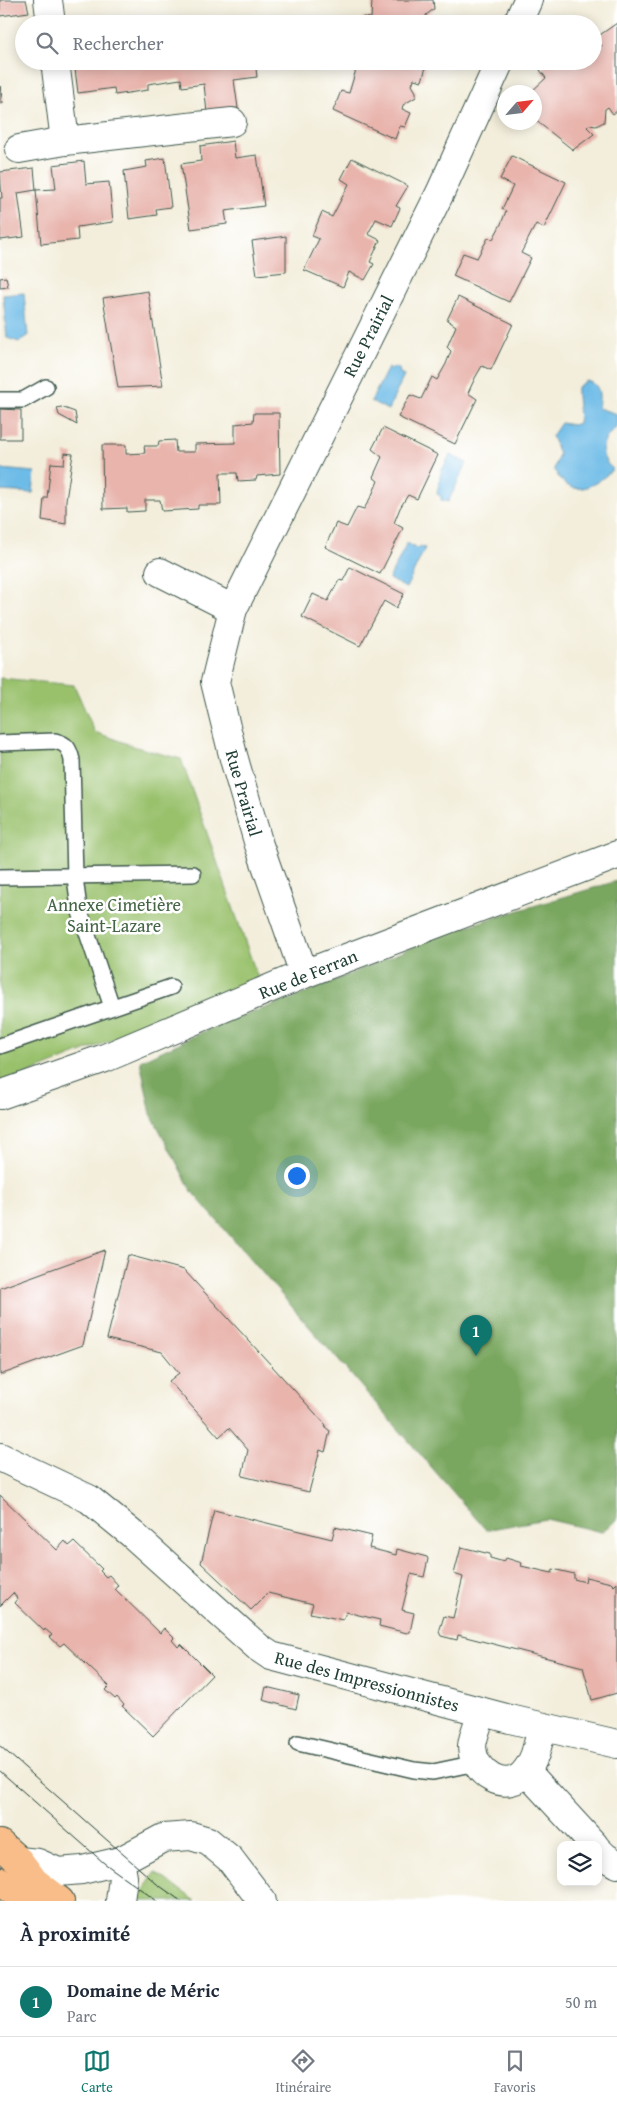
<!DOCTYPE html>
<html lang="fr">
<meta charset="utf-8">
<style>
body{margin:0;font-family:"Gentium Book Plus",serif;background:#f2f2f3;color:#1f2937}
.controls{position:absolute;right:15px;bottom:15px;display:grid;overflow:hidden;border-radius:10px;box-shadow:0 2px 12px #0003}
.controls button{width:45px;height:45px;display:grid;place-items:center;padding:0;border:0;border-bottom:1px solid #e0e1e3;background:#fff;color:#1f2937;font:25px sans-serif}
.compass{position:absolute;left:497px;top:85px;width:45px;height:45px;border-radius:50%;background:#fff;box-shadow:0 2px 12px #0003;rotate:62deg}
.you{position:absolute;left:296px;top:1175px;width:18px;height:18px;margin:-12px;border:4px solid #fff;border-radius:50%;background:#1a73e8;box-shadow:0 0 0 8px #1a73e833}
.badge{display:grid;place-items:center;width:32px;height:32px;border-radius:50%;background:#0f766e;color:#fff;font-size:16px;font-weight:700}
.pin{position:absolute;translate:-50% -41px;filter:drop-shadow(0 1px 2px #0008)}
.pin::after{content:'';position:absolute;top:26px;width:18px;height:15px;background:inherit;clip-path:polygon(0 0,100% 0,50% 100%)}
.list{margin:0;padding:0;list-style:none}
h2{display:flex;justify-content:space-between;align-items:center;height:65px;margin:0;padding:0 20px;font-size:21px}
h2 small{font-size:16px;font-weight:400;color:#747a83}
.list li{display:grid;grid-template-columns:32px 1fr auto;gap:15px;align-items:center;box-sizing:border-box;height:70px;padding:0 20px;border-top:1px solid #e0e1e3}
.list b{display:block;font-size:19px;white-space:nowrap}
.list p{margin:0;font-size:16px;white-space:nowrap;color:#747a83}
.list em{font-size:16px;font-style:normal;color:#747a83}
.icon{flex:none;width:28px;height:28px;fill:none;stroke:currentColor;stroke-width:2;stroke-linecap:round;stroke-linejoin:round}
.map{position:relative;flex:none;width:617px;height:1901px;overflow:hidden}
.search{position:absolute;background:#fff;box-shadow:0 2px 12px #0003;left:15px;right:15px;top:15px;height:55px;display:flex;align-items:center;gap:12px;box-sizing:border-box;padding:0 18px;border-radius:28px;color:#747a83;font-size:19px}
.sheet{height:135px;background:#fff}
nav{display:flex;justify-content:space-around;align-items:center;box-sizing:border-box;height:70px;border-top:1px solid #e0e1e3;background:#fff;font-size:14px;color:#747a83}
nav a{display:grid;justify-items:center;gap:2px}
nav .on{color:#0f766e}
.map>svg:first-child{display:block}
.green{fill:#99c16c;stroke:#5c7f50}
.forest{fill:#7aa760;stroke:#4c724a}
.water{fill:#6dbbe7;stroke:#467c8e}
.building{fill:#e8b4ac}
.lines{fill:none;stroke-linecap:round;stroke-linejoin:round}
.lane-casing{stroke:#3f584d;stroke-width:18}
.street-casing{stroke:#3f584d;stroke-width:30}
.primary-casing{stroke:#3f584d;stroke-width:30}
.lane{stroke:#fff;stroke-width:15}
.street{stroke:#fff;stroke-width:28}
.primary{stroke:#f8bd89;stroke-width:28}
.tram{stroke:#1f3d34;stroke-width:1}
.labels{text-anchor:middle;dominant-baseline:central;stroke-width:5;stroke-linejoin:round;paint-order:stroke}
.street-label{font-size:18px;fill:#1f3d34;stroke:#fff}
.park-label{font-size:18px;fill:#446545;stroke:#fff}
</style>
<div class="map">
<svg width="617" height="1901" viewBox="0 0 617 1901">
<rect width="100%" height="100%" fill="#fff"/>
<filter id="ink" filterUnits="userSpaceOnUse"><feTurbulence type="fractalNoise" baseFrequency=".02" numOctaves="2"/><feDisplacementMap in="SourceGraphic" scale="10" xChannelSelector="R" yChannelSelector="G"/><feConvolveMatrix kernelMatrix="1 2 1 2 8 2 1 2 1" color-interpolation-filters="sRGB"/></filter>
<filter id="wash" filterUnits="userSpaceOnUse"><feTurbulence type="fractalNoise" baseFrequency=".0096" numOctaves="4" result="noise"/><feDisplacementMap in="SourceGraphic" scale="20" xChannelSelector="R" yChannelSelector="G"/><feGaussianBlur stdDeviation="1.12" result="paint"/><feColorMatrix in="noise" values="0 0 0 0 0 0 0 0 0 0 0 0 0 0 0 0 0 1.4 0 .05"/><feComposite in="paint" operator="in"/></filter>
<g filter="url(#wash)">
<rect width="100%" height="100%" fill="#f3eedb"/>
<g class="green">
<path d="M 0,678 L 74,685 L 95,732 L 136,747 L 181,759 L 259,981 L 0,1085 Z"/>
<path d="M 155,1872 L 196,1901 L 137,1901 Z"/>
</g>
<path class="forest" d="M 617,881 L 617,1520 L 601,1532 L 546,1519 L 486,1530 L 192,1192 L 151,1114 L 140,1061 L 229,1020 L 292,999 L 450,931 Z"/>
<g class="water">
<path d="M 24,293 L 28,336 L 19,342 L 7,338 L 3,295 Z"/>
<path d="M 394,367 L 399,369 L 400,374 L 404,376 L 388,410 L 371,401 L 388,368 L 392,370 Z"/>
<path d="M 586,381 C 601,383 600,396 598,408 L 617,414 L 617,427 C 602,438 596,456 613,469 C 594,488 569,501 554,469 L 559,454 L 552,436 L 561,423 L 573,425 L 578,423 C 580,411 576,399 577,387 Z"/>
<path d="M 450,455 L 467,463 L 448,502 L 441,500 L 441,496 L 437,494 L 441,472 Z"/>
<path d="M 0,469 L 35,472 L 33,493 L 0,491 Z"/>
<path d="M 407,543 L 418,549 L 420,546 L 425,548 L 406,588 L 389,579 Z"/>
</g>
<g id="blocks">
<g class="building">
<path d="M 0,0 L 26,0 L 29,12 L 0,16 Z"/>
<path d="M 372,0 L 433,0 L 434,9 L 426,15 L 426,19 L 435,22 L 435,24 L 361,24 L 363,17 L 371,18 Z"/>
<path d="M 617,23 L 617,111 L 613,114 L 608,107 L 605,109 L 604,122 L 596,126 L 589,125 L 587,127 L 594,134 L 573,150 L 534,119 L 534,92 L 531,92 L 546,78 L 540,70 L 551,61 L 556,61 L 560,66 L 564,61 L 593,61 L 593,52 L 602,46 L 597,37 Z"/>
<path d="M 74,61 L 255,61 L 257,77 L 234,80 L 238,108 L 207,113 L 204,84 L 182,87 L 181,79 L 148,84 L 148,90 L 115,95 L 114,88 L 78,93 Z"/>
<path d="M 355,61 L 424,61 L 423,66 L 426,67 L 422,81 L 414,79 L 412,85 L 416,92 L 416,97 L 403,105 L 402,109 L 411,113 L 405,127 L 400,126 L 395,139 L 333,111 L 341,91 L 349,93 L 358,63 Z"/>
<path d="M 0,86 L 3,103 L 0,104 Z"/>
<path d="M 233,141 L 235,158 L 257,155 L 264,206 L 225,211 L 227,224 L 191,229 L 181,164 L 201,161 L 200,146 Z"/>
<path d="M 512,156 L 566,182 L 544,228 L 536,224 L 521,253 L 531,258 L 509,302 L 453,276 L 463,253 L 477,258 L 488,238 L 493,239 L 501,224 L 506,211 L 502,209 L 513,186 L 500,179 Z"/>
<path d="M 165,158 L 171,207 L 156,209 L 157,215 L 129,219 L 124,171 L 147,167 L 146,161 Z"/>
<path d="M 352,158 L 408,186 L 396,206 L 400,208 L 392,226 L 376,219 L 368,234 L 380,240 L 370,262 L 374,264 L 365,280 L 349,272 L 343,287 L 304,270 L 319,239 L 312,236 L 322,212 L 332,217 L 349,184 L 341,179 Z"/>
<path d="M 84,161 L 86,184 L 109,182 L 113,222 L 77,227 L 78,240 L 41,244 L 36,190 L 56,189 L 53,165 Z"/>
<path d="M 34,168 L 36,190 L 18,193 L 24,237 L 0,240 L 0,198 L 2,198 L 0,172 Z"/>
<path d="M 286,236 L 286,272 L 257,275 L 252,241 Z"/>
<path d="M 6,277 L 8,287 L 0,288 L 0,278 Z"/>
<path d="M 148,291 L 163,386 L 118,388 L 103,298 Z"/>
<path d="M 458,297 L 513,324 L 491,370 L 482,366 L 475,378 L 468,393 L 477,399 L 455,444 L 398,417 L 410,395 L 421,399 L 432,377 L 437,380 L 446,364 L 451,351 L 447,347 L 456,326 L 447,320 Z"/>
<path d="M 61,407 L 75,412 L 77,425 L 59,415 L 57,408 Z"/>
<path d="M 0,409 L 21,410 L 21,439 L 0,439 Z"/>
<path d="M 254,413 L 279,413 L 280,474 L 257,476 L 256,480 L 238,481 L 237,473 L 220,473 L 221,505 L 198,505 L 198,509 L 162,511 L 160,500 L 145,500 L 145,511 L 127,512 L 127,508 L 103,509 L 102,445 L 126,445 L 126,454 L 145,453 L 144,446 L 158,446 L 159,441 L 175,440 L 176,452 L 195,452 L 195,444 L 235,443 L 235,424 L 253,422 Z"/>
<path d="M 383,428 L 438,455 L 417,499 L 408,495 L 400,508 L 394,523 L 403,528 L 380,574 L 325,547 L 336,523 L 347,527 L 357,507 L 364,509 L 372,495 L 378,481 L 373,477 L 382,457 L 372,449 Z"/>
<path d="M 65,453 L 73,454 L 66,500 L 66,524 L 42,520 L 44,498 L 47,498 L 51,463 L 64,464 Z"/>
<path d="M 350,567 L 404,594 L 396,608 L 384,601 L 360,646 L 302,617 L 313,594 L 328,601 L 339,580 L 343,581 Z"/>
<path d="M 105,1250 L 83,1345 L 0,1375 L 0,1288 Z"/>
<path d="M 128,1255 L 184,1270 L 326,1425 L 325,1427 L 330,1431 L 325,1452 L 320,1450 L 309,1492 L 242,1476 L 248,1450 L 229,1428 L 219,1437 L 169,1381 L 179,1373 L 162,1352 L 107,1339 Z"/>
<path d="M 0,1495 L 57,1550 L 65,1541 L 69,1546 L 74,1542 L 102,1569 L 100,1571 L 106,1577 L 109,1575 L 118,1585 L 115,1589 L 160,1633 L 164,1628 L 174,1638 L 172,1640 L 178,1647 L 181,1644 L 212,1675 L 153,1736 L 122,1706 L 124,1705 L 117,1697 L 115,1699 L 105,1690 L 109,1686 L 64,1643 L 60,1646 L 50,1637 L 52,1635 L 45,1629 L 44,1631 L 15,1603 L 18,1599 L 13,1593 L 0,1606 Z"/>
<path d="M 214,1510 L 332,1539 L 335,1527 L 372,1536 L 369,1548 L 396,1555 L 397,1549 L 427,1557 L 428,1559 L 424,1577 L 411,1574 L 402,1610 L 414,1613 L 410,1632 L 407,1633 L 379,1626 L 380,1620 L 346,1612 L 343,1620 L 310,1613 L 313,1604 L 268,1593 L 251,1610 L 201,1563 Z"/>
<path d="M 461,1547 L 490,1554 L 490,1558 L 504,1562 L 506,1558 L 522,1563 L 521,1566 L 552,1573 L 553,1569 L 574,1574 L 574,1579 L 585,1582 L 586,1577 L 611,1583 L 614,1586 L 617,1583 L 617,1693 L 592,1700 L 583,1667 L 458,1635 L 457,1640 L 441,1636 L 439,1632 L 444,1616 L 453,1618 L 463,1577 L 454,1574 Z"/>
<path d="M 266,1687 L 299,1695 L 296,1709 L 263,1700 Z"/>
</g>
</g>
</g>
<g filter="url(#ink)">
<use href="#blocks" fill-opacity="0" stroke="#3f584d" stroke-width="1"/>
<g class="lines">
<defs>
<g id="lane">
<path d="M 0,400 L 23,400 L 46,387"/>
<path d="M 0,743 L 55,741 C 67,744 69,748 72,760 L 75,877 L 79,909 L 112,1007"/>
<path d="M 0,877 L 193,874"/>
<path d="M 0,1046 L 171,987"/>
<path d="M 298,1743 L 414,1770 L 433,1772 L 476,1763"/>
</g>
<g id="street">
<path d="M 48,0 L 51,24"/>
<path d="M 517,24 L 528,0"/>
<path d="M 55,61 L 65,141"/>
<path d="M 19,149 L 65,141 L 232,122"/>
<path d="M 160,572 L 233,609"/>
<path d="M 304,974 L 259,845 L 234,759 L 215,682 L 233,609 L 440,193 L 500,61"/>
<path d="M 0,1095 L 105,1058 L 304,974 L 617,855"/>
<path d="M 0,1457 L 89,1499 L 132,1534 L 259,1648 L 271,1656 L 510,1719 L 617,1744"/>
<path d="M 482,1712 C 479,1722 473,1735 472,1746 C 472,1773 507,1796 526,1771 C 536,1759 538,1742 542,1727"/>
<path d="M 526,1771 L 594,1845"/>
<path d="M 598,1850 L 605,1857 L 617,1864"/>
<path d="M 19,1861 L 38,1863 L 58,1872 L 82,1870 L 120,1861 L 163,1838 L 191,1836 L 208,1841 L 230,1859 L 262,1901"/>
<path d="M 120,1901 L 123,1877 L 120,1861"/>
</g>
<g id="primary">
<path d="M 0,1844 L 19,1861 L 34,1881 L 60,1901"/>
<path d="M 0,1881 L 25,1901"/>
</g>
</defs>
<use href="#lane" class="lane-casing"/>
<use href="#street" class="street-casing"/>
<use href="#primary" class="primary-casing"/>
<use href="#lane" class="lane"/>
<use href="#street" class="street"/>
<use href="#primary" class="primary"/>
<g class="tram">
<path d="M 0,1746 L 157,1884 L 181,1901"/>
<path d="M 0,1771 L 104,1863 L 157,1901"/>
</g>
</g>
</g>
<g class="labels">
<g class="street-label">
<text transform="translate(368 336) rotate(-63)">Rue Prairial</text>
<text transform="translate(244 793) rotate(74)">Rue Prairial</text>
<text transform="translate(308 974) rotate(-22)">Rue de Ferran</text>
<text transform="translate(367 1681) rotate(15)">Rue des Impressionnistes</text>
</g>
<g class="park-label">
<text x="114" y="904">Annexe Cimetière<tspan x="114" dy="21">Saint-Lazare</tspan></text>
</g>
</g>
</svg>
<div class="controls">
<button><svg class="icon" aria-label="layers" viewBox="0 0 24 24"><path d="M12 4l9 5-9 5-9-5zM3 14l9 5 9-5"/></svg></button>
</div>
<svg class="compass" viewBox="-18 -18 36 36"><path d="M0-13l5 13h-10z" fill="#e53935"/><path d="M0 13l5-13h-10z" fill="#747a83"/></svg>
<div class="you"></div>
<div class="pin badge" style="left:476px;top:1356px">1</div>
<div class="search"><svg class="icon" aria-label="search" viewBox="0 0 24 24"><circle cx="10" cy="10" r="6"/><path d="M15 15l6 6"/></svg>Rechercher</div>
</div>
<section class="sheet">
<h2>À proximité<small></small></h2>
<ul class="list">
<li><span class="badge">1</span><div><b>Domaine de Méric</b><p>Parc</p></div><em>50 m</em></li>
</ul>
</section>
<nav>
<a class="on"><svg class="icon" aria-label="map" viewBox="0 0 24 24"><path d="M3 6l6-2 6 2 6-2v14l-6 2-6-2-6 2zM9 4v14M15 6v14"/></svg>Carte</a>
<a><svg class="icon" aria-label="directions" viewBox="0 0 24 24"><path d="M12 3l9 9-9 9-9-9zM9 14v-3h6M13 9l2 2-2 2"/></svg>Itinéraire</a>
<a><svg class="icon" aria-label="saved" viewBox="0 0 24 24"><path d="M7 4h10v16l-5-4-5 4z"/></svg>Favoris</a>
</nav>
